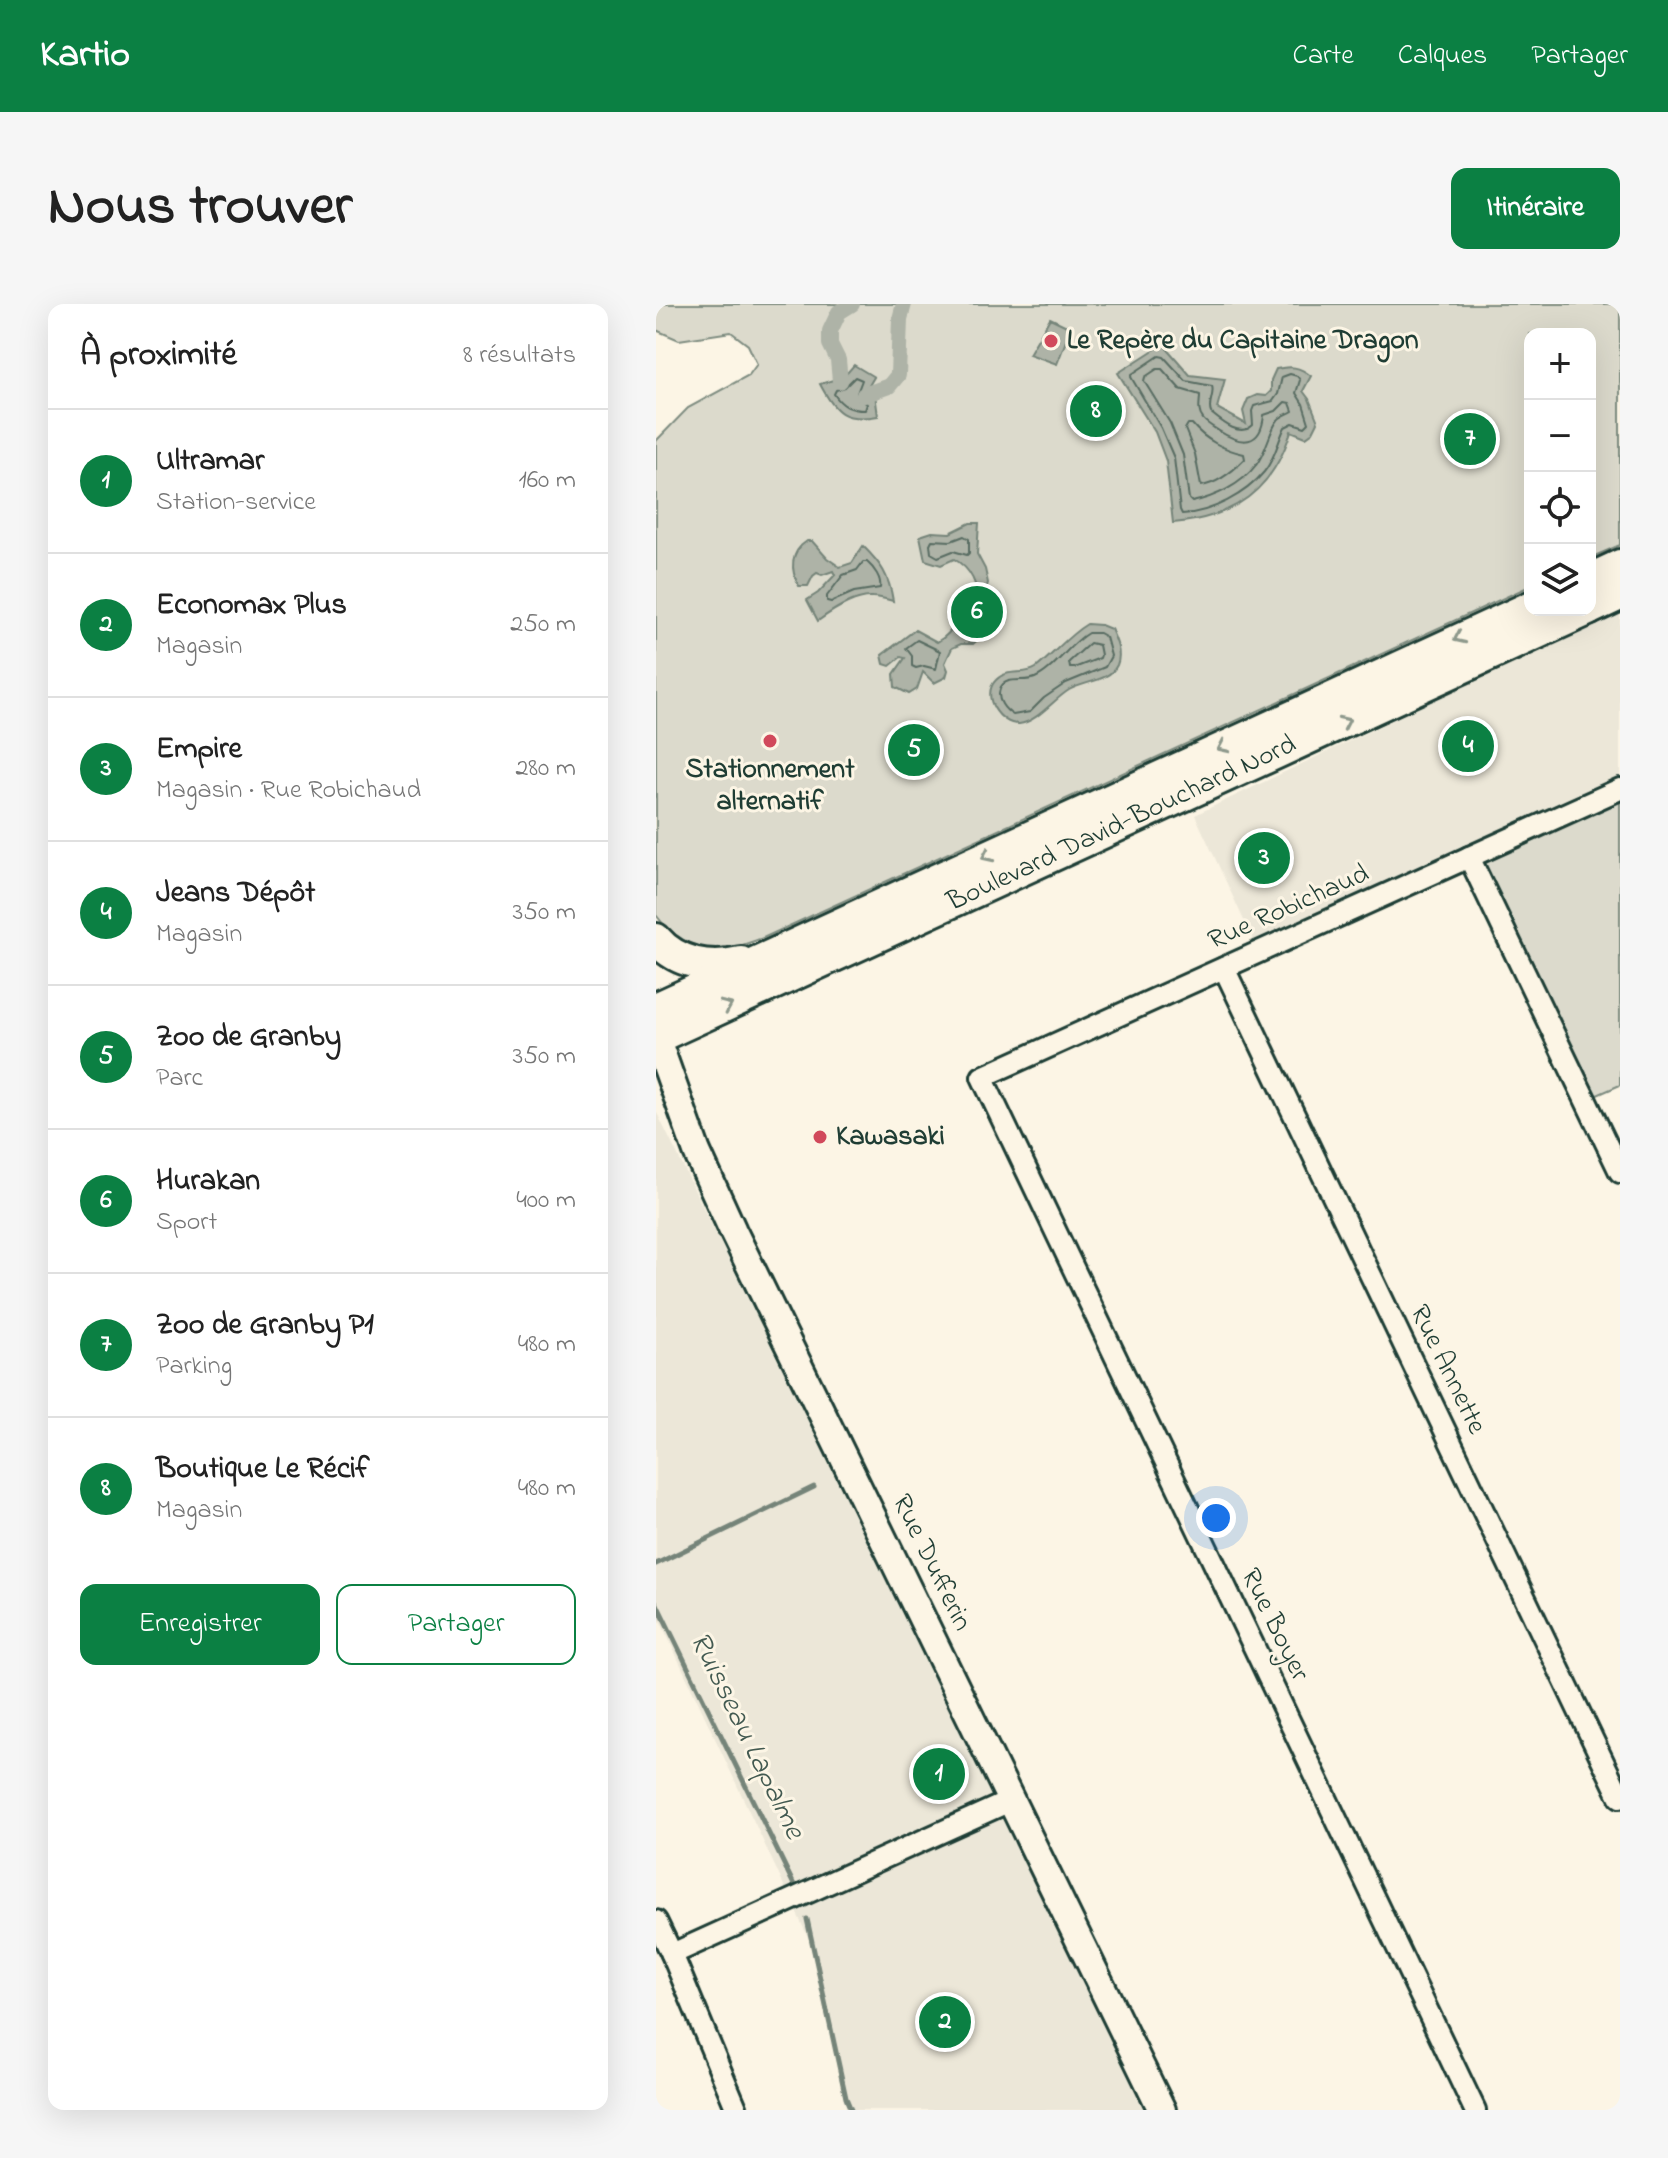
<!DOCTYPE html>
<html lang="fr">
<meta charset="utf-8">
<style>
body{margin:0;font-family:"Indie Flower",sans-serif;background:#f6f6f6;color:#222}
.controls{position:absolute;right:24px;top:24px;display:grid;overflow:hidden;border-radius:16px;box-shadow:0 8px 32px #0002}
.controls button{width:72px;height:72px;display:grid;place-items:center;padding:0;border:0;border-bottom:2px solid #e0e0e0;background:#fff;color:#222;font:40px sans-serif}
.you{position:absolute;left:560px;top:1214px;width:28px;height:28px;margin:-20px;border:6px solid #fff;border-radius:50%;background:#1a73e8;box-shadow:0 0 0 12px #1a73e833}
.badge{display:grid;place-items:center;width:52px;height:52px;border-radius:50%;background:#0b8043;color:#fff;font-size:26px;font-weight:700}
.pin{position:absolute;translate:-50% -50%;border:4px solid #fff;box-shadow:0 2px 8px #0006}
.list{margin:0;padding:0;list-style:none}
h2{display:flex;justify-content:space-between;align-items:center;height:104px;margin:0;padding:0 32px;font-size:34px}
h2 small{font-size:26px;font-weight:400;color:#767676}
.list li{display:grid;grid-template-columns:52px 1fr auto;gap:24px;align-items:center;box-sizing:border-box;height:144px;padding:0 32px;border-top:2px solid #e0e0e0}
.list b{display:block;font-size:30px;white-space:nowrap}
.list p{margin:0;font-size:26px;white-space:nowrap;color:#767676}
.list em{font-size:26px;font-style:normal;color:#767676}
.actions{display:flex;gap:16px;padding:24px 32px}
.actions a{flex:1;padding:18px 0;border:2px solid #0b8043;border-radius:16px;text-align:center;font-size:28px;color:#0b8043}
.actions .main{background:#0b8043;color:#fff}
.icon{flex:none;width:44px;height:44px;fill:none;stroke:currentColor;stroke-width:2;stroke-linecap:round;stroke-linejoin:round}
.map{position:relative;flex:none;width:964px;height:1806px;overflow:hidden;border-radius:16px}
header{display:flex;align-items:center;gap:48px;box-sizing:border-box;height:112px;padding:0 40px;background:#0b8043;color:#fff}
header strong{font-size:38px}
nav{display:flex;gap:44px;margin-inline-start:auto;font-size:28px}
.intro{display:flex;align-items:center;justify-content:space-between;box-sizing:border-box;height:192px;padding:0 48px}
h1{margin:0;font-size:56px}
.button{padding:20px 36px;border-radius:16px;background:#0b8043;color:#fff;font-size:28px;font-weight:700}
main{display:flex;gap:48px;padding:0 48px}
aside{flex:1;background:#fff;border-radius:16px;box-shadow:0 8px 32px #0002}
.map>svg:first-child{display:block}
.built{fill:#ece7d8}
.green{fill:#dcdacc;stroke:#7e8c80;stroke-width:2}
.water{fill:#aeb3a7;stroke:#758479;stroke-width:2}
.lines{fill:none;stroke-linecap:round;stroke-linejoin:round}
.shore{stroke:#586c62;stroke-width:2}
.stream{stroke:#758479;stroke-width:5}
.canal{stroke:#aeb3a7;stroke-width:16}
.minor-casing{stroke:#1f3d34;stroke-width:26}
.major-casing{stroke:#1f3d34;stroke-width:32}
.highway-casing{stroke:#1f3d34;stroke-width:36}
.minor{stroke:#fcf5e5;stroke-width:20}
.major{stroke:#fcf5e5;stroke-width:26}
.highway{stroke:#fcf5e5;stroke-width:30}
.oneway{stroke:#8e998c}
.poi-dot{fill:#d1495b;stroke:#fcf5e5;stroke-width:3}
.labels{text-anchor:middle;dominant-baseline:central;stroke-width:6;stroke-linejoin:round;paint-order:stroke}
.poi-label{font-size:28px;font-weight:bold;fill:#1f3d34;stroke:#fcf5e5;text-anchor:start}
.street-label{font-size:28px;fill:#1f3d34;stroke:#fcf5e5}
.water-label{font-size:30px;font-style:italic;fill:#435a51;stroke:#fcf5e5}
</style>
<header>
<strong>Kartio</strong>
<nav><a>Carte</a><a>Calques</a><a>Partager</a></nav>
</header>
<div class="intro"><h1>Nous trouver</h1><a class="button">Itinéraire</a></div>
<main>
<aside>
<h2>À proximité<small>8 résultats</small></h2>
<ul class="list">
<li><span class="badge">1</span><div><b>Ultramar</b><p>Station-service</p></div><em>160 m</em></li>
<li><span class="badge">2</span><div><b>Economax Plus</b><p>Magasin</p></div><em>250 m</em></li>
<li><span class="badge">3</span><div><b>Empire</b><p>Magasin · Rue Robichaud</p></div><em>280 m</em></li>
<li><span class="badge">4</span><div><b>Jeans Dépôt</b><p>Magasin</p></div><em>350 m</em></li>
<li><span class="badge">5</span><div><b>Zoo de Granby</b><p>Parc</p></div><em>350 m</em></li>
<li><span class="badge">6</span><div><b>Hurakan</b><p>Sport</p></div><em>400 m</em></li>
<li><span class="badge">7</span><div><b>Zoo de Granby P1</b><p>Parking</p></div><em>480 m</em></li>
<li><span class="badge">8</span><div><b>Boutique Le Récif</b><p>Magasin</p></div><em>480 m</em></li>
</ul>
<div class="actions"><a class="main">Enregistrer</a><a>Partager</a></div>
</aside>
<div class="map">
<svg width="964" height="1806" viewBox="0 0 964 1806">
<rect width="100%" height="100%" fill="#fcf5e5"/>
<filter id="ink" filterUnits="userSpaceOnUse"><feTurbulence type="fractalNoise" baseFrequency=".0125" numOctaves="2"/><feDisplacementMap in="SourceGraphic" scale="16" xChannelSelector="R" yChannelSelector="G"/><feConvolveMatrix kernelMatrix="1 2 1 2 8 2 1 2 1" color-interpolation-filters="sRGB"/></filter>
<g filter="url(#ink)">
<g class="built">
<path d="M 964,307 L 964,476 L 599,640 L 539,511 Z"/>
<path d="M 0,807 L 353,1529 L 491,1806 L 195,1806 L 191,1798 L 159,1648 L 0,1308 Z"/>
</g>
<g class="green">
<path d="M 0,0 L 964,0 L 964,241 L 934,254 L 934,30 L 874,30 L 874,282 L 107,634 C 94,638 77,646 64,646 C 39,647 14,630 0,611 L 0,137 L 32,104 L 93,71 L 101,60 L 92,41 L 75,28 L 23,36 L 0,26 Z"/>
<path d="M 964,495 L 964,781 L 923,799 L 808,563 Z"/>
</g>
<g class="water">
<path d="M 394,14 L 415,24 L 401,60 L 373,50 Z"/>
<path d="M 507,40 L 534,71 L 569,75 L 561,104 L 590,120 L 587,107 L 592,95 L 601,91 L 610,92 L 615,87 L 615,76 L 620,65 C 635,62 643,62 655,72 L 647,87 L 653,95 L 662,118 L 657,128 L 650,133 L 635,127 C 617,186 578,214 517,219 L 510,157 L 499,128 L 462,69 Z"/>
<path d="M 198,61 L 218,73 L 208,90 L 219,90 L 222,112 C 188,118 179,109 164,80 L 177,76 L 184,77 Z"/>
<path d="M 314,219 L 323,219 L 321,250 L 329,265 L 332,279 L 328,291 L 329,299 L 341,318 L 342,325 L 326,332 L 317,340 L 305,340 L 296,344 L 289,359 L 292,366 L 290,373 L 278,379 L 267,368 L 261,385 L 253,390 L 239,383 L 238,370 L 249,354 L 245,353 L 234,362 L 228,360 L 226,351 L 259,326 L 281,338 C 299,329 302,308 320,300 C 324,282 314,264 298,255 L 285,261 L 269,256 L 264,232 L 276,228 L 294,229 Z"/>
<path d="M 151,237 L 156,237 L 171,254 L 184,263 L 196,259 L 207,242 C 225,260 233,271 237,297 C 230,295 223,293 217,293 C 198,292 177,306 162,317 L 151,296 L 162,289 L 179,271 L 177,267 L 166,271 L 161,269 L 157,272 L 152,282 L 143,282 C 134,266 134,248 151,237 Z"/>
<path d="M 431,320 L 445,321 L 455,325 C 460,336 466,349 461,361 C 453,378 428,377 413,386 C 397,396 381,418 363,420 C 344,421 324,392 340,376 C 351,364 368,372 380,364 C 398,350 411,332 431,320 Z"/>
</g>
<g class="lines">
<g class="shore">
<path d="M 503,52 L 508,53 L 530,77 L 556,82 C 559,91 551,99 555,109 C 566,118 584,134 597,121 L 596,107 L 598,102 L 617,97 L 622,90 L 626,73 L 634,70 L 641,72 L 644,76 L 640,89 L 647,100 L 653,119 L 649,123 L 637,119 L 629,123 C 622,137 619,155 608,168 C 590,190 555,209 526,210 L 524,206 L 518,154 L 505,124 L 475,73 L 476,70 Z"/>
<path d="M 501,65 L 506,65 L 524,85 L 544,91 C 544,99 541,108 547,115 C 551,120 557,123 563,127 C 585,141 605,143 608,111 L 620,107 L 629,98 L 634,99 L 637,107 C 633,110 626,111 622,116 C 614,125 610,149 600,161 C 585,181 559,193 536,198 L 533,195 L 527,151 L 514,119 L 488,77 L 489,73 Z"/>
<path d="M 199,73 L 206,76 L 201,89 L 204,95 L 211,100 L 209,106 C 194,106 186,102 178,90 L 180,86 L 189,83 Z"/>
<path d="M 532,120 L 536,120 C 549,136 569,146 588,150 L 589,155 C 577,167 562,180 545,182 L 539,150 L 529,125 Z"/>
<path d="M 308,232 L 313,235 L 313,249 L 311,251 L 297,247 L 282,253 L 275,249 L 274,240 L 276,236 L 295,237 Z"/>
<path d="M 207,258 L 211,258 C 218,264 226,275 224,284 L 198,288 L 175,298 L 171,297 L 171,292 L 187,271 L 201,266 Z"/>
<path d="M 432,329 L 443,329 L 450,333 L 455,352 L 449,363 L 410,379 L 388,394 L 374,408 L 357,411 C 349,406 340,396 344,385 C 349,371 368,379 379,374 C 398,366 413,340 432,329 Z"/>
<path d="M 261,336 L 284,347 L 280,365 L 268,362 L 260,364 L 256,362 L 256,352 L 250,344 Z"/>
<path d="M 434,339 L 443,341 L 445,351 L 444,354 L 418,364 L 414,364 L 413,358 Z"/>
</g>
<g class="stream">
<path d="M 0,1260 L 158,1183"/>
<path d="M 0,1298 L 140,1585"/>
<path d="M 151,1615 L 190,1794 L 195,1806"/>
</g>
<g class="canal">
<path d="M 184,77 L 182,56 L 174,40 L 174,27 L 183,8 L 196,0"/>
<path d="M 208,91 L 233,82 L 242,71 L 244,15 L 248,0"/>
</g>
<defs>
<g id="minor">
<path d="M 813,553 L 964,868"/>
<path d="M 568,664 L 964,1493"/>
<path d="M 0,1617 L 16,1650 L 81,1806"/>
<path d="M 16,1650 L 354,1497"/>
<path d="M 819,1806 L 326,773 L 964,485"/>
</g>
<path id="major" d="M 0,733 L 41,848 L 77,927 L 506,1806"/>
<g id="highway">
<path d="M 934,275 L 964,261"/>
<path d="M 934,305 L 964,291"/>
<path d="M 0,635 C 21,660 54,665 85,658"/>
<path d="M 0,704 L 874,303"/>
<path d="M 0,734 L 932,306"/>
</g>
</defs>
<use href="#minor" class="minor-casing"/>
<use href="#major" class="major-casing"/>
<use href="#highway" class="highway-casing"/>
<use href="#minor" class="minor"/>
<use href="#major" class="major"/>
<use href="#highway" class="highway"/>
</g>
<defs><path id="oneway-chevron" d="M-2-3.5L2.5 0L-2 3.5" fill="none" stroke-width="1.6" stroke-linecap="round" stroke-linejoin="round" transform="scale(2)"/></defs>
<g class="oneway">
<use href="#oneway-chevron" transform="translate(803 334) rotate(155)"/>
<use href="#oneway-chevron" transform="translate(689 418) rotate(-25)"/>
<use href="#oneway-chevron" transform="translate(567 443) rotate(155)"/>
<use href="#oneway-chevron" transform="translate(331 552) rotate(155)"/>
<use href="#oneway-chevron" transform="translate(71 702) rotate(-24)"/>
</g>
</g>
<g class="poi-dot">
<circle cx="395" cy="37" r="8"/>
<circle cx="114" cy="437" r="8"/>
<circle cx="164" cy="833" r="8"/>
</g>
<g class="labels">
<g class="poi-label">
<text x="411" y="37">Le Repère du Capitaine Dragon</text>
<text x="114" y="466" text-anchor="middle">Stationnement<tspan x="114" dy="32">alternatif</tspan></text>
<text x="180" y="833">Kawasaki</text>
</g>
<g class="street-label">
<text transform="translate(466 520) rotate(-25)">Boulevard David-Bouchard Nord</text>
<text transform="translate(633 604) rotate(-24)">Rue Robichaud</text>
<text transform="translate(791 1066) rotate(64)">Rue Annette</text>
<text transform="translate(275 1259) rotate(64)">Rue Dufferin</text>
<text transform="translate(618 1321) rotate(64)">Rue Boyer</text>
</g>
<g class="water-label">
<text transform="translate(90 1432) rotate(64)">Ruisseau Lapalme</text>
</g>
</g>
</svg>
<div class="controls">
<button>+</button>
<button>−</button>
<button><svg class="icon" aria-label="locate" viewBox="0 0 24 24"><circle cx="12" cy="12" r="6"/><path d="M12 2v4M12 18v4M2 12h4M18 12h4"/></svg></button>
<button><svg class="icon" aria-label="layers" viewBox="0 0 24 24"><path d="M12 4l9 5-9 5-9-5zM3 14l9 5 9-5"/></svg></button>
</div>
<div class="you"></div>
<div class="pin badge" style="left:283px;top:1470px">1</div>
<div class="pin badge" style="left:289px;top:1718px">2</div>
<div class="pin badge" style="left:608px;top:554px">3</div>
<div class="pin badge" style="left:812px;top:442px">4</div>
<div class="pin badge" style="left:258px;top:446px">5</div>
<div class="pin badge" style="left:321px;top:308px">6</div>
<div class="pin badge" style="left:814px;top:135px">7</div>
<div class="pin badge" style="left:440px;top:107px">8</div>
</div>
</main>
